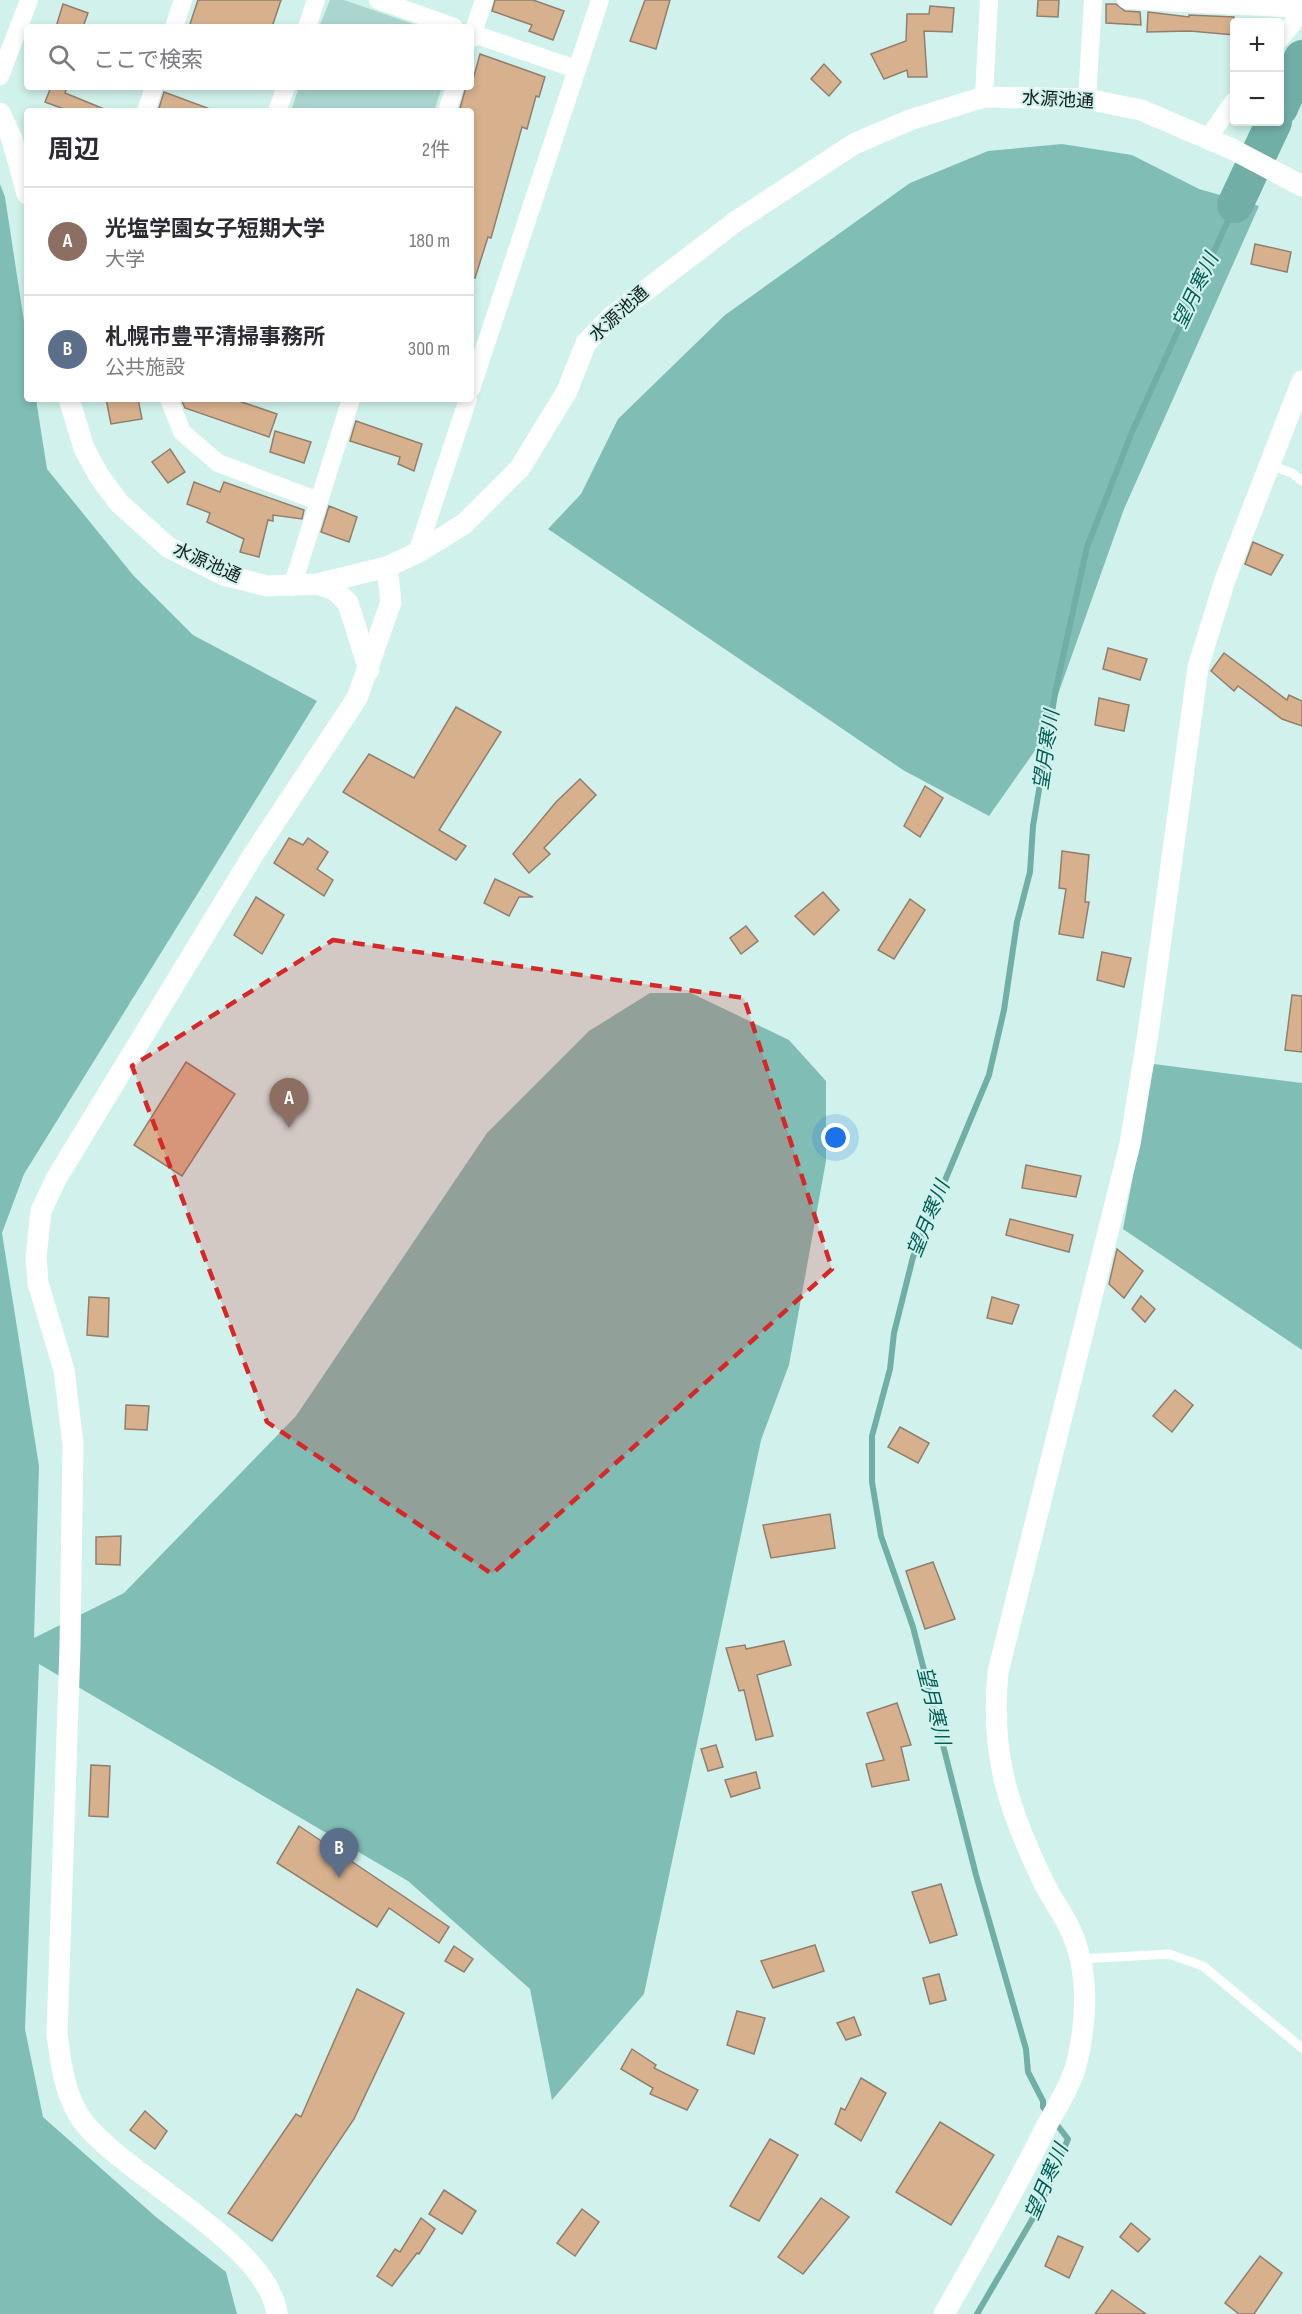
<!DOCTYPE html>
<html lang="ja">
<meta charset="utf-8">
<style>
body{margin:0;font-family:"Sofia Sans Condensed","Noto Sans JP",sans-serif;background:#f7f7f7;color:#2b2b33}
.controls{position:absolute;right:18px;top:18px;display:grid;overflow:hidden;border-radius:6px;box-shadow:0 3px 9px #0003}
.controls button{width:54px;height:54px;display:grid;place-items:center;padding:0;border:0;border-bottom:2px solid #e1e1e2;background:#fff;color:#2b2b33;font:30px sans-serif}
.you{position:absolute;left:836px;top:1138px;width:21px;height:21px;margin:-15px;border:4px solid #fff;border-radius:50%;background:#1a73e8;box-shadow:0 0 0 9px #1a73e833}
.badge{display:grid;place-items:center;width:39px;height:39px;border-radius:50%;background:#2563eb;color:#fff;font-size:20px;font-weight:700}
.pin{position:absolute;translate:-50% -50px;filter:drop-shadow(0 2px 3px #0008)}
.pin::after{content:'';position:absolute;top:32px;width:21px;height:18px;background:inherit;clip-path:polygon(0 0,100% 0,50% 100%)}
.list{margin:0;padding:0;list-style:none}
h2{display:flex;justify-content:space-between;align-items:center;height:78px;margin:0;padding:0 24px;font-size:26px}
h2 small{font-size:20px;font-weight:400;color:#7c7c81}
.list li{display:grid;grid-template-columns:39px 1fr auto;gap:18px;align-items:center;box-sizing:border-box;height:108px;padding:0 24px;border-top:2px solid #e1e1e2}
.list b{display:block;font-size:22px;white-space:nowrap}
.list p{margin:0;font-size:20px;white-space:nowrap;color:#7c7c81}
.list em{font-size:20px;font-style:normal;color:#7c7c81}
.icon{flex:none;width:33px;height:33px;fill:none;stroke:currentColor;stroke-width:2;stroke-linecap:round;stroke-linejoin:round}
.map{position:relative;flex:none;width:1302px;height:2314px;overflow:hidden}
.search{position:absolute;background:#fff;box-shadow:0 3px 9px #0003;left:24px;top:24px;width:450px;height:66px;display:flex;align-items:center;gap:15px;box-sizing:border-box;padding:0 21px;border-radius:6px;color:#7c7c81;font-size:22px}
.panel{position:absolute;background:#fff;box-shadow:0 3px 9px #0003;left:24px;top:108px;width:450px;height:294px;border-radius:6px}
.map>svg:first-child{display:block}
.green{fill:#abd6cf}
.forest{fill:#80beb5}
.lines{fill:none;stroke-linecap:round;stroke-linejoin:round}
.stream{stroke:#71afa6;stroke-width:6}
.river{stroke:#71afa6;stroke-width:36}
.building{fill:#d7b18e;stroke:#927e6d;stroke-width:1.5}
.service{stroke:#fff;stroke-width:9}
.minor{stroke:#fff;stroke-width:18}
.tertiary{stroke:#fff;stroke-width:21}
.marked{fill:#d62828;fill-opacity:0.2;stroke:#d62828;stroke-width:4.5;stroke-dasharray:12 8;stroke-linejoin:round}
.labels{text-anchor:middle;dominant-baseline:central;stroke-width:4.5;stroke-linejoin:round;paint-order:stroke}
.street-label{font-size:18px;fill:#111d1b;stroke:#d1f2ec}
.water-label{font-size:20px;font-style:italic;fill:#005d55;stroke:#d1f2ec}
</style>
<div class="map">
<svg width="1302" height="2314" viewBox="0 0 1302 2314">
<rect width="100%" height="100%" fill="#d1f2ec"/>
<g class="green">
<path d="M 330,0 L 344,0 L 422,27 L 319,27 Z"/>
<path d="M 299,87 L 442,87 L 434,111 L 291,111 Z"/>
</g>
<g class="forest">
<path d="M 1062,144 L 1132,155 L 1199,189 L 1259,206 L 1124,509 L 1041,742 L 989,816 L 903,770 L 548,529 L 581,494 L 618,419 L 725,315 L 910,183 L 988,151 Z"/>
<path d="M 0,184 L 5,197 L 27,341 L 27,399 L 36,399 L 47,469 L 133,575 L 193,635 L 317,701 L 24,1174 L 2,1233 L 39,1466 L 34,1638 L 124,1593 L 296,1416 L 487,1133 L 589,1031 L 650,993 L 691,993 L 789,1040 L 826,1081 L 826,1161 L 789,1365 L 761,1440 L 644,1994 L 552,2100 L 530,1989 L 408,1881 L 39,1664 L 25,2029 L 43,2117 L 156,2217 L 226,2272 L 237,2314 L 0,2314 Z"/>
<path d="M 1154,1064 L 1302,1083 L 1302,1350 L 1123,1229 Z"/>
</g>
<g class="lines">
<path class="stream" d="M 977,2314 L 1040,2206 L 1068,2139 L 1043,2107 L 1043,2101 L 1028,2072 L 1026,2049 L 976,1875 L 913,1627 L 881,1536 L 872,1482 L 872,1436 L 890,1369 L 894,1333 L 913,1257 L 989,1075 L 1004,1010 L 1017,922 L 1030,872 L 1033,826 L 1056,688 L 1087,547 L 1132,432 L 1235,205"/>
<g class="river">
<path d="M 1280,108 L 1302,58"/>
<path d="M 1235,205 L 1274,122"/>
</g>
</g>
<g class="building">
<path d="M 198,0 L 281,0 L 272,27 L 189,27 Z"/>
<path d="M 495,0 L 533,0 L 564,11 L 553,40 L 529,31 L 532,25 L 492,11 Z"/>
<path d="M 645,0 L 670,0 L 656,49 L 630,41 Z"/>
<path d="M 1038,0 L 1059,0 L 1058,17 L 1037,16 Z"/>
<path d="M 63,4 L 88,13 L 83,27 L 56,27 Z"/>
<path d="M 1106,4 L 1116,4 L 1125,11 L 1140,12 L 1141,25 L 1106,23 Z"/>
<path d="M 930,6 L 954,8 L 952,32 L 924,31 L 927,77 L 908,77 L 907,70 L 884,79 L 871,54 L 906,41 L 907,14 L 929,14 Z"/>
<path d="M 1148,12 L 1189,17 L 1189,15 L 1234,17 L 1234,35 L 1190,31 L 1147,32 Z"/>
<path d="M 480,54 L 545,77 L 539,97 L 536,96 L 527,129 L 522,127 L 491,238 L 488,237 L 475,278 L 471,278 L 471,111 L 460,108 L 466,87 L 471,87 Z"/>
<path d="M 824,64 L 841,82 L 829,96 L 811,79 Z"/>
<path d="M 51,87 L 67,87 L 65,93 L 109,111 L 69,111 L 45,102 Z"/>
<path d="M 164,92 L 210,109 L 210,111 L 158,111 Z"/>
<path d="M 1255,244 L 1291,252 L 1287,272 L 1251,264 Z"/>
<path d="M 106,399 L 138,399 L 142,419 L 111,424 Z"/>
<path d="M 181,399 L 233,399 L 277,414 L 269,437 L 185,408 Z"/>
<path d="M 356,421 L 422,444 L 414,471 L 398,464 L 400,457 L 350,441 Z"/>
<path d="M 275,431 L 311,442 L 304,463 L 270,452 Z"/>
<path d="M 170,449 L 185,472 L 168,483 L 152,462 Z"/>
<path d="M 194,482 L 220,492 L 224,482 L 304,510 L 302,519 L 273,515 L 273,521 L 268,520 L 259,557 L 240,552 L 244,539 L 207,522 L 210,513 L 187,504 Z"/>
<path d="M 329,506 L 357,517 L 349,542 L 321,532 Z"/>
<path d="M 1253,542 L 1283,555 L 1271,575 L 1245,564 Z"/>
<path d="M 1108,648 L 1147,659 L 1140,680 L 1103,669 Z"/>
<path d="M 1224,653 L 1287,700 L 1289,695 L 1302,701 L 1302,726 L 1282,719 L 1238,686 L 1234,691 L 1211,671 Z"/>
<path d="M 1099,698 L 1129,705 L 1124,731 L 1095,725 Z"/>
<path d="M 456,707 L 501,732 L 439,830 L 466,846 L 456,860 L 343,792 L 369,754 L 414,778 Z"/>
<path d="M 580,779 L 596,795 L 544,848 L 550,854 L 529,873 L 513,854 L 556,802 Z"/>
<path d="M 925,786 L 943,798 L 920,837 L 904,826 Z"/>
<path d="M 289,838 L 303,845 L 308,838 L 328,852 L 317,869 L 333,880 L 324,896 L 274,863 Z"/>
<path d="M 1062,851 L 1089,855 L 1085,902 L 1089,902 L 1083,938 L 1059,934 L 1066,889 L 1059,888 Z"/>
<path d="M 495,879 L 508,885 L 533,897 L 519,897 L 509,916 L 484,903 Z"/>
<path d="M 823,892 L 839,910 L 814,935 L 795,916 Z"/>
<path d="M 256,897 L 284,915 L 262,954 L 234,935 Z"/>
<path d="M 910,899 L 925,910 L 894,959 L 878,950 Z"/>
<path d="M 746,926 L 758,941 L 741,954 L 730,938 Z"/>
<path d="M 1102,952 L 1131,958 L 1124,987 L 1097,980 Z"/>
<path d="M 1292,995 L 1302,996 L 1302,1052 L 1285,1050 Z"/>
<path d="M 186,1062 L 235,1094 L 182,1176 L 134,1145 Z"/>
<path d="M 1026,1165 L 1081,1176 L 1076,1197 L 1022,1188 Z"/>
<path d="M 1010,1219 L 1073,1235 L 1069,1252 L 1006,1235 Z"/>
<path d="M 1117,1249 L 1143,1271 L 1124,1298 L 1109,1284 Z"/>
<path d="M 1141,1296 L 1155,1309 L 1145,1322 L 1132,1309 Z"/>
<path d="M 89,1297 L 109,1298 L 108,1337 L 87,1335 Z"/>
<path d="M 992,1297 L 1019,1305 L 1012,1324 L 987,1318 Z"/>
<path d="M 1175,1390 L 1193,1405 L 1172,1432 L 1153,1416 Z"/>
<path d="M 126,1405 L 149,1406 L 147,1430 L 125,1429 Z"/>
<path d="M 900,1427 L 929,1443 L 918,1463 L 888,1447 Z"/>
<path d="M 830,1514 L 835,1548 L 771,1558 L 763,1525 Z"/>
<path d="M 121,1536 L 120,1565 L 96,1564 L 96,1537 Z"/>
<path d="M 933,1562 L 955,1619 L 925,1629 L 906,1571 Z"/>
<path d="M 784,1641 L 791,1665 L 757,1675 L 773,1736 L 756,1740 L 744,1690 L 739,1691 L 726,1648 L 745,1645 L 746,1649 Z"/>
<path d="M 897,1703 L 911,1745 L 901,1747 L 909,1780 L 872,1787 L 866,1764 L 884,1760 L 867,1713 Z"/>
<path d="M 716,1745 L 723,1767 L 708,1771 L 701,1749 Z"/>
<path d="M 91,1765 L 110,1766 L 108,1817 L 89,1816 Z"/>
<path d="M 756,1772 L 760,1788 L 731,1797 L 725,1780 Z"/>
<path d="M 299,1826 L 449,1927 L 439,1943 L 389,1908 L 377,1927 L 277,1863 Z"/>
<path d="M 941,1884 L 957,1935 L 930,1943 L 912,1892 Z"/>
<path d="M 815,1945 L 824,1971 L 773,1988 L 761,1961 Z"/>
<path d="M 454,1946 L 473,1959 L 464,1972 L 445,1961 Z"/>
<path d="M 939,1974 L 946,2000 L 930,2004 L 923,1978 Z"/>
<path d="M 357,1989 L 404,2013 L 354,2119 L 272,2241 L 228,2213 L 296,2114 L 301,2117 Z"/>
<path d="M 737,2011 L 765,2018 L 754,2054 L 727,2045 Z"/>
<path d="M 854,2017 L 861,2035 L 846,2040 L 837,2023 Z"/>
<path d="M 632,2049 L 656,2065 L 654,2068 L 698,2090 L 687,2110 L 650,2094 L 653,2088 L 621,2069 Z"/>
<path d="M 861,2078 L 886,2093 L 861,2141 L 835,2124 L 841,2108 L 845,2110 Z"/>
<path d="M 145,2111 L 167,2131 L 155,2149 L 130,2130 Z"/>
<path d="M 940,2122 L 994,2155 L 951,2225 L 896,2192 Z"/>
<path d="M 770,2139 L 798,2155 L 759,2221 L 730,2206 Z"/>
<path d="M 444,2190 L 476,2211 L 462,2234 L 429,2214 Z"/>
<path d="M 821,2198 L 849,2217 L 803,2274 L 778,2257 Z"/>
<path d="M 582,2209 L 599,2222 L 575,2256 L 557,2243 Z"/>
<path d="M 421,2218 L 435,2229 L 419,2254 L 417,2253 L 392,2286 L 377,2276 L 395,2249 L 400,2252 Z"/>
<path d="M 1131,2223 L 1150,2239 L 1138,2252 L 1120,2237 Z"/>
<path d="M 1058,2236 L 1083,2247 L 1069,2278 L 1045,2266 Z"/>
<path d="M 1260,2256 L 1282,2273 L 1254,2314 L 1239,2314 L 1225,2303 Z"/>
<path d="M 1112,2290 L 1146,2314 L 1095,2314 Z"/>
</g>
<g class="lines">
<g class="service">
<path d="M 1270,465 L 1292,473 L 1302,481"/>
<path d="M 1081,1959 L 1169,1954 L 1203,1966 L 1302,2048"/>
</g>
<g class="minor">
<path d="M 378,0 L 454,27"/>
<path d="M 1126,0 L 1302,9"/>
<path d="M 174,27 L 183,0"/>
<path d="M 307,27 L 316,0"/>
<path d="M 471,33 L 576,69"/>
<path d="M 471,39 L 484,0"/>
<path d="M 1280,39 L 1302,12"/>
<path d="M 0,76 L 29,0"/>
<path d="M 984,97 L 989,0"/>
<path d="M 1087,99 L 1093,0"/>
<path d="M 146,111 L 154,87"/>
<path d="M 277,111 L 286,87"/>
<path d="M 447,111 L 455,87"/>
<path d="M 1208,138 L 1234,101"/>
<path d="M 471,389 L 600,0"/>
<path d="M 169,399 L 182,432 L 218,463 L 318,501"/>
<path d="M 417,553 L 468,399"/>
<path d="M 292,587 L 351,399"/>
</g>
<g class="tertiary">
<path d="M 0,113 L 12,139 L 27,194"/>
<path d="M 69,399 L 84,448 L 99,476 L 119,503 L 168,547 L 224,575 L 267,586 L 317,584 L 387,567 L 417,553 L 464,524 L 520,468 L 567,391 L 586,343 L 611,317 L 735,222 L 854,144 L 910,120 L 984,97 L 1087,99 L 1141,110 L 1232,149 L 1302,186"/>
<path d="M 317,584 L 335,590 L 348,603 L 369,670"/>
<path d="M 277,2314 C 268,2244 130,2179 85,2124 C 65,2099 61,2065 57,2034 L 70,1647 L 73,1444 L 64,1370 L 38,1283 L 36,1257 L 41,1211 L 56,1179 L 253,855 L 357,698 L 391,602 L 387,567"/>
<path d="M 944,2314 C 979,2253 1015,2190 1046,2127 C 1056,2108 1070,2087 1076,2066 C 1087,2022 1090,1971 1070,1929 C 1062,1912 1051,1898 1043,1881 C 1008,1809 990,1753 998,1672 L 1130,1144 L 1149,1027 L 1198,667 L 1225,580 L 1302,381"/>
</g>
</g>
<path class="marked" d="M 333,940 L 744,998 L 832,1269 L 492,1574 L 267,1422 L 132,1066 Z"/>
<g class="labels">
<g class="street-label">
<text transform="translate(1058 100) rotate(3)">水源池通</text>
<text transform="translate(619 314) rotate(-42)">水源池通</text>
<text transform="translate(207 563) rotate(24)">水源池通</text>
</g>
<g class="water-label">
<text transform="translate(1196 291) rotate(-65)">望月寒川</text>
<text transform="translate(1047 750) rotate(-82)">望月寒川</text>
<text transform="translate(929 1219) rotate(-68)">望月寒川</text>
<text transform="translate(933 1706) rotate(76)">望月寒川</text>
<text transform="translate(1047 2182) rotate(-67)">望月寒川</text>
</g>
</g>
</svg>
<div class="controls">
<button>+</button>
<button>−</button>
</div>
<div class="you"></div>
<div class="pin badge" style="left:289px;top:1128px;background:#8d6e63">A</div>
<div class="pin badge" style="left:339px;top:1878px;background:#5c6f8a">B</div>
<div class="search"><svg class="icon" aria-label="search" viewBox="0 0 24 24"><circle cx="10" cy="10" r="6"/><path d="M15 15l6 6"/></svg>ここで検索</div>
<section class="panel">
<h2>周辺<small>2件</small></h2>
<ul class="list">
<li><span class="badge" style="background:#8d6e63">A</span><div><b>光塩学園女子短期大学</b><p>大学</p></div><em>180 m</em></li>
<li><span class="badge" style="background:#5c6f8a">B</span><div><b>札幌市豊平清掃事務所</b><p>公共施設</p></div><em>300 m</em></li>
</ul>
</section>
</div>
